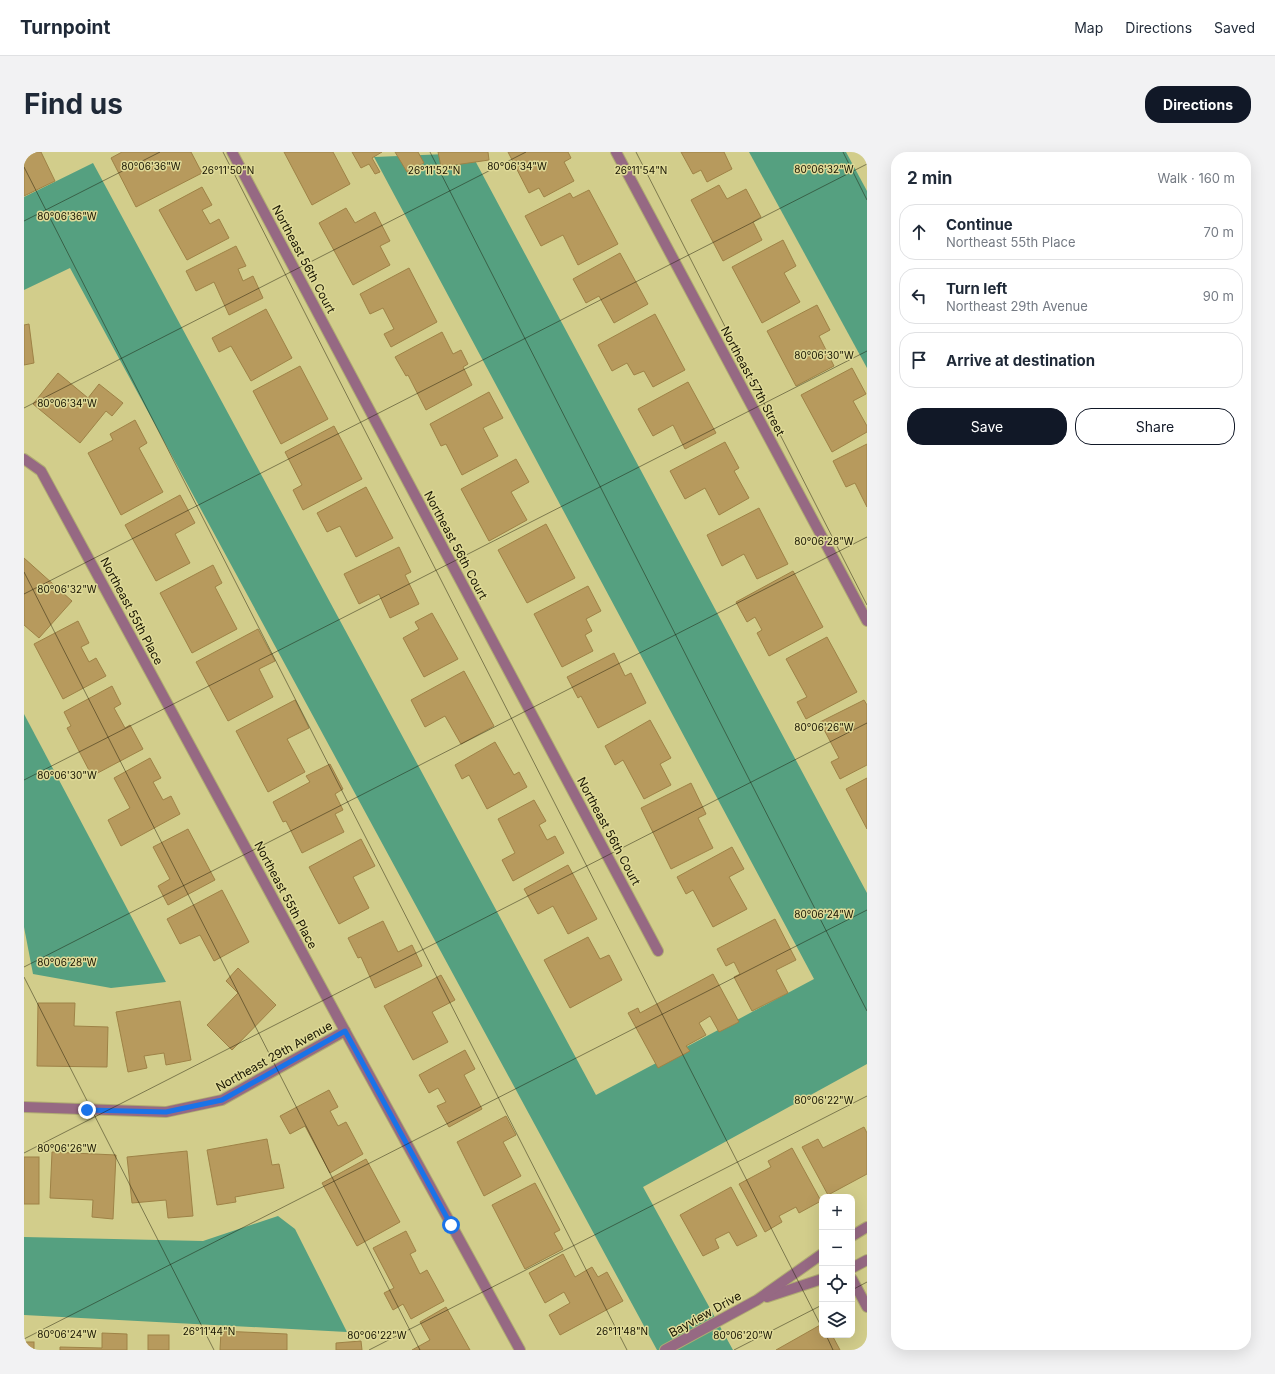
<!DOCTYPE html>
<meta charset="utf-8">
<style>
body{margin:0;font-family:Inter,sans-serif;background:#f2f2f3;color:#1f2937}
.controls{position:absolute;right:12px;bottom:12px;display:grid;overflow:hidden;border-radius:8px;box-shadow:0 4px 16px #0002}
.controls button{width:36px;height:36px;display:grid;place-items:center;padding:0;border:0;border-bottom:1px solid #e0e1e3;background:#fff;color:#1f2937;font:20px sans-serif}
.stop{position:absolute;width:12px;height:12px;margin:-9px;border:3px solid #1a73e8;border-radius:50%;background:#fff}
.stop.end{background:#1a73e8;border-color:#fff;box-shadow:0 1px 4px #0008}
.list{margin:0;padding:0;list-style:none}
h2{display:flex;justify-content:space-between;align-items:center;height:52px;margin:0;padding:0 16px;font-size:17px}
h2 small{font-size:13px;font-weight:400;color:#747a83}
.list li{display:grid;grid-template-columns:26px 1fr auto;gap:12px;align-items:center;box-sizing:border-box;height:56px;margin:0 8px 8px;padding:0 8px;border:1px solid #e0e1e3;border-radius:16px}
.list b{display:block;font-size:15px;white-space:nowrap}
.list p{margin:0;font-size:13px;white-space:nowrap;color:#747a83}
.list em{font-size:13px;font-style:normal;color:#747a83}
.actions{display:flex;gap:8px;padding:12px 16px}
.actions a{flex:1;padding:9px 0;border:1px solid #111827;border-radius:16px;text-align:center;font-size:14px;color:#111827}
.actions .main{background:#111827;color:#fff}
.icon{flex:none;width:22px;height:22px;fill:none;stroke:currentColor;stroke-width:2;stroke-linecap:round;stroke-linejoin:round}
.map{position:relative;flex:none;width:843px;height:1198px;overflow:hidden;border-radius:16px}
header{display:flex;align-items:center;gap:24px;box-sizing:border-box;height:56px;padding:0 20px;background:#fff;border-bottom:1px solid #e0e1e3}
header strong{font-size:19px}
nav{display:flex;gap:22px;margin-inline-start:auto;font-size:14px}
.intro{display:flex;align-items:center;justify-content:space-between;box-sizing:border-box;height:96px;padding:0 24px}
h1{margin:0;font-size:28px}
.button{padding:10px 18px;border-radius:16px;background:#111827;color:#fff;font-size:14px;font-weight:700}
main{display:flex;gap:24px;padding:0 24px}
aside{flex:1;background:#fff;border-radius:16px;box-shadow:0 4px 16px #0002}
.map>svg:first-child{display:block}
.water{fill:#55a080}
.building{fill:#b79a5d;stroke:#9e8246}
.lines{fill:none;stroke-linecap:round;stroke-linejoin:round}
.minor-casing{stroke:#b0ac72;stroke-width:12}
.minor{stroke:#966983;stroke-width:10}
.route{stroke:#1a73e8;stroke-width:5}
.ticks{fill:none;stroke:#171400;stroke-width:1;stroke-opacity:0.45}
.labels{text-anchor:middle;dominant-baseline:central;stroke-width:3;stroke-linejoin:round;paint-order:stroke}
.street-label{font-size:12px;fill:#171400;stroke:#dfda98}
.ticks-label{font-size:10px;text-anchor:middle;fill:#171400;stroke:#dfda98;stroke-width:3;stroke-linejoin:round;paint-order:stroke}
</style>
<header>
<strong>Turnpoint</strong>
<nav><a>Map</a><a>Directions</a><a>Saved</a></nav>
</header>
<div class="intro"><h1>Find us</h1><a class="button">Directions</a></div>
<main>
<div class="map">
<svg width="843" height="1198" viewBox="0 0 843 1198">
<rect width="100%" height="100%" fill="#d2cd8b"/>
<g class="water">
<path d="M 725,0 L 822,0 L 843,39 L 843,216 Z"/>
<path d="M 447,1 L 843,741 L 843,912 L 619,1035 L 709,1198 L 633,1198 L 46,116 L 0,138 L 0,45 L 69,11 L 572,943 L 790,827 L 350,5 Z"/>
<path d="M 0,562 L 142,830 L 87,836 L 9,822 L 0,775 Z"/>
<path d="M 254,1064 L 271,1077 L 323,1180 L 0,1163 L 0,1085 L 179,1089 Z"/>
</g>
<g class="building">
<path d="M 0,0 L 17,0 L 31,29 L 0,44 Z"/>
<path d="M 98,0 L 167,0 L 178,21 L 112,55 L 87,6 Z"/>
<path d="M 260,0 L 309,0 L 326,32 L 288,53 Z"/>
<path d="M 328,0 L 358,0 L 348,6 L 356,20 L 351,22 L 345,12 L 337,16 Z"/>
<path d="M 371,0 L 394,0 L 400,11 L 383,20 Z"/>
<path d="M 414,0 L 464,0 L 465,8 L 417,15 Z"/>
<path d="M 484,0 L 544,0 L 547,6 L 540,10 L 550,29 L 520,45 L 515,36 L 505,41 Z"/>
<path d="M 657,0 L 700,0 L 708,17 L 683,30 L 677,18 L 669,22 Z"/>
<path d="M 695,33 L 703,47 L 722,37 L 737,65 L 729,70 L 738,88 L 699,109 L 667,48 Z"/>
<path d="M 178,35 L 188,53 L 178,58 L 186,72 L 195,67 L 205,86 L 163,108 L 135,58 Z"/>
<path d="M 565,38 L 594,92 L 554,113 L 539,83 L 517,94 L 501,64 L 546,41 L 549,46 Z"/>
<path d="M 322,56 L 331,71 L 351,60 L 366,89 L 356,94 L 366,113 L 329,133 L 295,71 Z"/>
<path d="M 759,88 L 772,114 L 760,121 L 776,150 L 738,171 L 708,115 Z"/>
<path d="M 212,94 L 222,114 L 214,117 L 219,129 L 229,124 L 239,146 L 205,163 L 190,130 L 172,139 L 162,119 Z"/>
<path d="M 596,101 L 624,152 L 590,171 L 575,144 L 562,151 L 549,127 Z"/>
<path d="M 385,116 L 413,170 L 367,195 L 360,182 L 370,177 L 359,156 L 346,162 L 336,142 Z"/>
<path d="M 793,153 L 806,178 L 795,184 L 810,214 L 772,234 L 743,179 Z"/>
<path d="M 242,157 L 268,206 L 227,229 L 207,194 L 195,200 L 188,186 Z"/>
<path d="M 631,162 L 661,218 L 629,235 L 620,219 L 610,223 L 603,211 L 588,219 L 574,193 Z"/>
<path d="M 5,172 L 10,211 L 0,213 L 0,173 Z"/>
<path d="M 418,180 L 429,202 L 437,198 L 444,212 L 439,215 L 448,233 L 402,258 L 384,223 L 382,224 L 371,205 Z"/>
<path d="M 276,214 L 304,267 L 257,292 L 229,239 Z"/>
<path d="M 828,216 L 842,242 L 829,249 L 843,274 L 843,280 L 808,300 L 777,243 Z"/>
<path d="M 34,221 L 64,246 L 75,232 L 99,251 L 88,264 L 82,259 L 56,291 L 9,252 Z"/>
<path d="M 664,230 L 692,281 L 661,297 L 649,273 L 629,284 L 614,257 Z"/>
<path d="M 465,240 L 479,266 L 459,276 L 474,304 L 438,323 L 422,292 L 417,294 L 406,272 Z"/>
<path d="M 111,268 L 123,291 L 115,296 L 139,340 L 97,363 L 64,301 L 89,288 L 86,282 Z"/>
<path d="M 310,274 L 338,327 L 279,358 L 269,338 L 278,333 L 261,300 Z"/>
<path d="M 701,290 L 715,316 L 710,319 L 725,346 L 695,363 L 681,336 L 661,347 L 646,319 Z"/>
<path d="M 843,292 L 843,355 L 831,331 L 822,335 L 809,309 Z"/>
<path d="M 492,307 L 505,330 L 487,340 L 503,368 L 465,389 L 437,337 Z"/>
<path d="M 342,335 L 369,386 L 332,405 L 316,374 L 303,380 L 293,361 Z"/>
<path d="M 156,343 L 171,371 L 151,382 L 166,411 L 132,429 L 101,373 Z"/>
<path d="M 735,356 L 764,412 L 733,427 L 720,402 L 698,414 L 683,383 Z"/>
<path d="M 522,372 L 551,426 L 503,451 L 474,398 Z"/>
<path d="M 375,395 L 387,420 L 381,423 L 395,452 L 366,466 L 355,442 L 335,452 L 320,422 Z"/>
<path d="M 0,406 L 48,449 L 15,486 L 0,473 Z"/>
<path d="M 189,413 L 198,431 L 191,435 L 213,477 L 168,501 L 136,441 Z"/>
<path d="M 769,419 L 799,475 L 745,504 L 733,481 L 738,478 L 731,465 L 723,470 L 712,450 Z"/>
<path d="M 564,434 L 577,459 L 562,467 L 568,479 L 561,483 L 569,499 L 538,515 L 510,462 Z"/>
<path d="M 408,461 L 434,507 L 400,525 L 379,486 L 395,477 L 391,470 Z"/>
<path d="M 54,469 L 65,491 L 57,495 L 65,510 L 72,506 L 82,524 L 39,547 L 10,492 Z"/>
<path d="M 234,477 L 251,509 L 235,517 L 249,545 L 204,569 L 172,510 Z"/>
<path d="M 803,485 L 833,540 L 782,567 L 773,550 L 783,545 L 762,507 Z"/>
<path d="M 590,501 L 601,524 L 607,521 L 622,551 L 574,576 L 557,544 L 554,546 L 543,525 Z"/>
<path d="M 440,519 L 470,574 L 437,592 L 421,564 L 401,575 L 387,548 Z"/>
<path d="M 88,534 L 97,552 L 90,556 L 101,576 L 106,573 L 119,597 L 68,624 L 43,576 L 47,574 L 40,560 Z"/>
<path d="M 271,548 L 285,576 L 263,587 L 281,620 L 244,640 L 212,579 Z"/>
<path d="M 840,548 L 843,553 L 843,613 L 816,627 L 807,610 L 815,606 L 796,570 Z"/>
<path d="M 626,568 L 647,606 L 636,612 L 647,633 L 620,647 L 599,608 L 591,613 L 581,594 Z"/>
<path d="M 471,590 L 490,623 L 495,620 L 503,635 L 463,657 L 445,623 L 438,627 L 431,613 Z"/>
<path d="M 126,606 L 137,626 L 129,630 L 139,648 L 147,644 L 156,662 L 97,694 L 84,668 L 106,656 L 90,626 Z"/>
<path d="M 306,612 L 319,637 L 311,642 L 319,658 L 311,662 L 320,680 L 278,701 L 262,669 L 259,670 L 249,650 L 286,630 L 282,624 Z"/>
<path d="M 843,626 L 843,677 L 822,637 Z"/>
<path d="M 667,631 L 682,662 L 674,666 L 689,696 L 647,717 L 617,656 Z"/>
<path d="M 510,648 L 522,669 L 515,673 L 523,688 L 531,684 L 540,701 L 489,729 L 478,708 L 491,701 L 474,667 Z"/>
<path d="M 164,677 L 191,728 L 144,753 L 134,734 L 146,727 L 129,695 Z"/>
<path d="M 337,687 L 351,714 L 329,725 L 345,756 L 315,772 L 285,715 Z"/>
<path d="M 708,695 L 720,717 L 705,725 L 723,757 L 689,775 L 669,738 L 662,742 L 653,725 Z"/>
<path d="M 544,713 L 573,767 L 544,782 L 529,754 L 514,762 L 500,737 Z"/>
<path d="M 198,738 L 225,790 L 190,809 L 176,783 L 156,792 L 143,767 Z"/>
<path d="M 751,767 L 772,808 L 752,818 L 764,841 L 728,859 L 710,825 L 716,822 L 710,810 L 702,814 L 693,797 Z"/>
<path d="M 359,769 L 374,800 L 388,793 L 398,814 L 351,836 L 337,805 L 334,806 L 324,786 Z"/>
<path d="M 564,785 L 576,807 L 585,803 L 598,828 L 546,856 L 520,808 Z"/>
<path d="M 214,816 L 252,853 L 208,898 L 183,873 L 214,841 L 202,829 Z"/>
<path d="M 689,822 L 715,870 L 695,880 L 686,864 L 675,871 L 682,883 L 662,894 L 666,899 L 634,916 L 604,861 L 614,856 L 616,861 Z"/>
<path d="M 417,823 L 431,848 L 408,860 L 424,890 L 389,908 L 360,854 Z"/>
<path d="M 156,849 L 167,908 L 142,913 L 140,901 L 120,904 L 123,916 L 104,920 L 92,860 Z"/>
<path d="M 14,851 L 51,851 L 50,874 L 84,875 L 83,915 L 13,914 Z"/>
<path d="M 441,898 L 451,917 L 440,923 L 458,957 L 425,975 L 413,954 L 422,950 L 414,936 L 405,941 L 395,923 Z"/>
<path d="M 305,938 L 314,955 L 306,959 L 314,974 L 322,970 L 339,1002 L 306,1021 L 281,974 L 266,982 L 256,964 Z"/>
<path d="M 482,964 L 492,983 L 479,990 L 497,1024 L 460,1044 L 433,990 Z"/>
<path d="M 840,975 L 843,981 L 843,1022 L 804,1043 L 778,995 L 794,987 L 799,996 Z"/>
<path d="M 243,987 L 248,1013 L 255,1012 L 260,1036 L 211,1045 L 212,1050 L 193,1053 L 183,998 Z"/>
<path d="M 768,996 L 797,1049 L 775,1061 L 772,1055 L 755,1064 L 758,1070 L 741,1080 L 715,1032 L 747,1015 L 744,1009 Z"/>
<path d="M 163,999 L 169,1064 L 144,1066 L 142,1048 L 108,1051 L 103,1005 Z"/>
<path d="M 28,1000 L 92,1003 L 89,1067 L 68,1065 L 69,1048 L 26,1046 Z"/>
<rect x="0" y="1005" width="15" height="47"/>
<path d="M 342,1007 L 376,1070 L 333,1094 L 298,1031 Z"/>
<path d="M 511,1031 L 536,1078 L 530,1081 L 539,1097 L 501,1117 L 468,1053 Z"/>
<path d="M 707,1035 L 733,1084 L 713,1094 L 705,1080 L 691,1087 L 695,1096 L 679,1104 L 656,1063 Z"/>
<path d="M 382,1079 L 392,1099 L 386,1102 L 396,1122 L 403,1118 L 420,1149 L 387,1167 L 379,1152 L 369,1158 L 360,1141 L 370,1136 L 349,1096 Z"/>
<path d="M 539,1102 L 551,1125 L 568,1115 L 574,1125 L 583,1120 L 599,1149 L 536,1183 L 525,1163 L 546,1151 L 540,1140 L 521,1151 L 505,1121 Z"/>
<path d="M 422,1155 L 446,1198 L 388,1198 L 406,1188 L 396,1170 Z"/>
<path d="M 798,1172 L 798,1183 L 808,1183 L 816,1198 L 752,1198 Z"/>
<path d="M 197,1179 L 263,1182 L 263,1198 L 196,1198 Z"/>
<path d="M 78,1181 L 103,1182 L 103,1198 L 36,1198 L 36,1195 L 78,1196 Z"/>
<rect x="124" y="1183" width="21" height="15"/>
<path d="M 337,1189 L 338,1198 L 312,1198 L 312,1191 Z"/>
<rect x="0" y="1190" width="10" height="8"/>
</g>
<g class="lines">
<defs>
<g id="minor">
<path d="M 208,0 L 634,799"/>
<path d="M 592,0 L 843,469"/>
<path d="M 0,307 L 17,319 L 321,879 L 496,1198"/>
<path d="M 0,955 L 142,960 L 198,948 L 321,879"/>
<path d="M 828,1084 L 843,1075"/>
<path d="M 828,1116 L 843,1108"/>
<path d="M 828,1127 L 843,1155"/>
<path d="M 743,1145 L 798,1127"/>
<path d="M 641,1198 L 733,1148 L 798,1102"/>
</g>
</defs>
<use href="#minor" class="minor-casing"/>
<use href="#minor" class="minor"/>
</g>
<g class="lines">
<path class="route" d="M 63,958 L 142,960 L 198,948 L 321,879 L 427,1073"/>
</g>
<path class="ticks" d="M 199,0 L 798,1176M 406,0 L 843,859M 612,0 L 843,453M 819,0 L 843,48M 0,15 L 603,1198M 0,69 L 136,0M 0,256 L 502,0M 0,420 L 396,1198M 0,442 L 843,12M 0,628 L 843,199M 0,815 L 843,385M 0,825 L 190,1198M 0,1001 L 843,571M 828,1138 L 843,1130M 802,1183 L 809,1198M 0,1187 L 843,758M 345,1198 L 843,944M 710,1198 L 798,1153"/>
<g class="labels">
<g class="street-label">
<text transform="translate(280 107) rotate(62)">Northeast 56th Court</text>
<text transform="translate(729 229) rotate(62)">Northeast 57th Street</text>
<text transform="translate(432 393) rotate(62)">Northeast 56th Court</text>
<text transform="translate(108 459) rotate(62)">Northeast 55th Place</text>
<text transform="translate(585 679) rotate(62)">Northeast 56th Court</text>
<text transform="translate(262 743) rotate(62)">Northeast 55th Place</text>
<text transform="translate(250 904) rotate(-29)">Northeast 29th Avenue</text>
<text transform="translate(681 1162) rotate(-29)">Bayview Drive</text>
</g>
</g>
<g class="ticks-label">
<text x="127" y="18">80°06'36"W</text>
<text x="493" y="18">80°06'34"W</text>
<text x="800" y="21">80°06'32"W</text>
<text x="204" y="22">26°11'50"N</text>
<text x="410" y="22">26°11'52"N</text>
<text x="617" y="22">26°11'54"N</text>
<text x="43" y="68">80°06'36"W</text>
<text x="800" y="207">80°06'30"W</text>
<text x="43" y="255">80°06'34"W</text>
<text x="800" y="393">80°06'28"W</text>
<text x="43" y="441">80°06'32"W</text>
<text x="800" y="579">80°06'26"W</text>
<text x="43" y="627">80°06'30"W</text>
<text x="800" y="766">80°06'24"W</text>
<text x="43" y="814">80°06'28"W</text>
<text x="800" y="952">80°06'22"W</text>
<text x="43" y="1000">80°06'26"W</text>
<text x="185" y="1183">26°11'44"N</text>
<text x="598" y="1183">26°11'48"N</text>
<text x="43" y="1186">80°06'24"W</text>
<text x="353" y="1187">80°06'22"W</text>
<text x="719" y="1187">80°06'20"W</text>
</g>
</svg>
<div class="controls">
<button>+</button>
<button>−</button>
<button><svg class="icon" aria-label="locate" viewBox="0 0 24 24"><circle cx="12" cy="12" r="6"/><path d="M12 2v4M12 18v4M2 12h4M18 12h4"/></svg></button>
<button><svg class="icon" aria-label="layers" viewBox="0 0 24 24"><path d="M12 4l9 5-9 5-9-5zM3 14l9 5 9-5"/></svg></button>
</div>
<div class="stop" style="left:427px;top:1073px"></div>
<div class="stop end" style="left:63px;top:958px"></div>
</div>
<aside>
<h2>2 min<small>Walk · 160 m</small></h2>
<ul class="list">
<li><svg class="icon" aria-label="ahead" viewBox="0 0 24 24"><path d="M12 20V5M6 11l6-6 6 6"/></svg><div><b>Continue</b><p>Northeast 55th Place</p></div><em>70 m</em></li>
<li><svg class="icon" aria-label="left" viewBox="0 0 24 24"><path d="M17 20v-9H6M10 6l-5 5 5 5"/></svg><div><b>Turn left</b><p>Northeast 29th Avenue</p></div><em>90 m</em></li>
<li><svg class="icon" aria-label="arrive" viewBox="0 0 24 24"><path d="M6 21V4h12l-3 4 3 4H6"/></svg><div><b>Arrive at destination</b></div></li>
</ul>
<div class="actions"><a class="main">Save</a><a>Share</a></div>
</aside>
</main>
